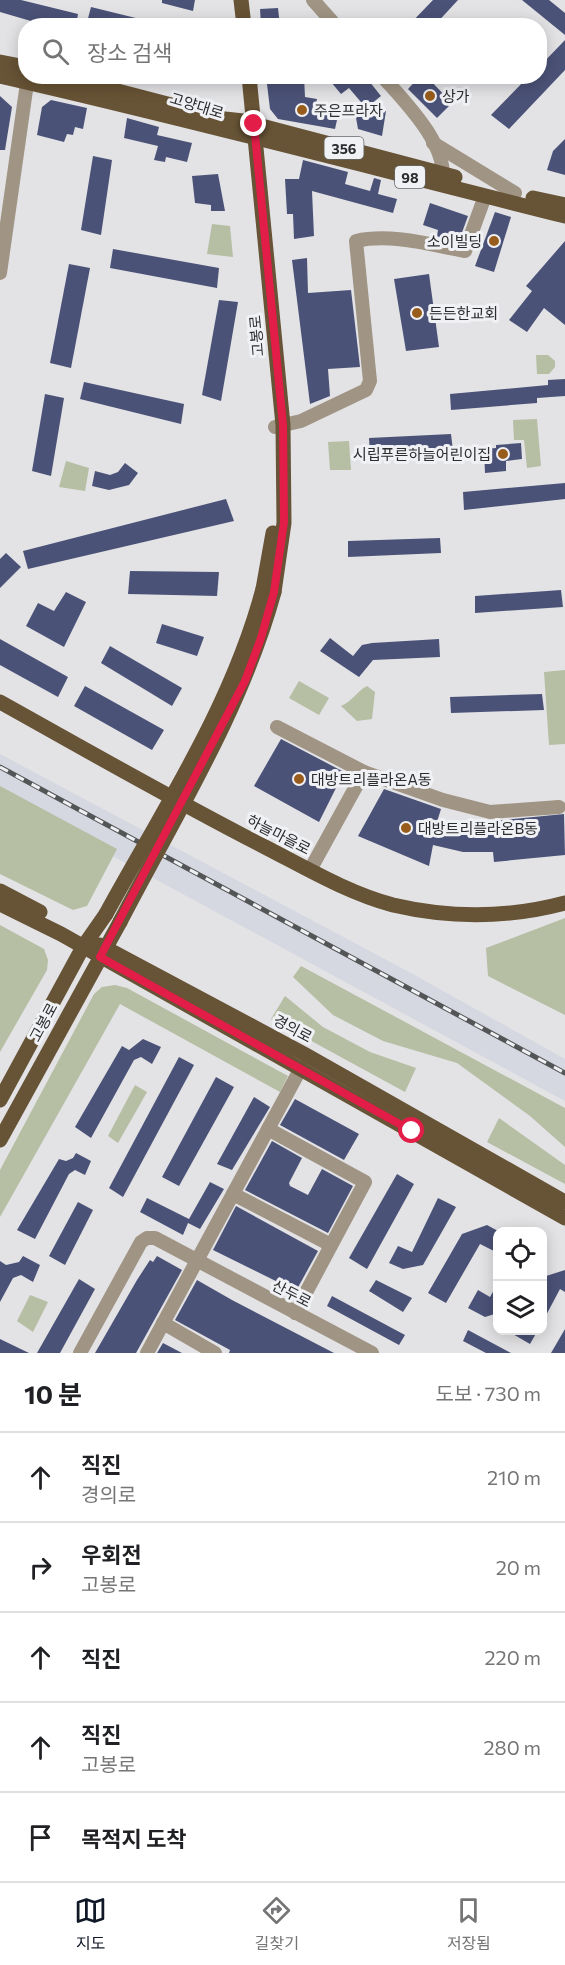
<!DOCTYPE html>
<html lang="ko">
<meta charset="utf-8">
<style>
body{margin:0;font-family:Commissioner,"Noto Sans KR",sans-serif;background:#f2f2f2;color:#202124}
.controls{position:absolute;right:18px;bottom:18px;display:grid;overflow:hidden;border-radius:12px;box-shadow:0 3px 15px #0003}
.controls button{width:54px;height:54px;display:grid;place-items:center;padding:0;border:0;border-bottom:2px solid #e0e0e0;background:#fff;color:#202124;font:30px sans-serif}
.stop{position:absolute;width:18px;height:18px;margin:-14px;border:4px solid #e11d48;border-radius:50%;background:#fff}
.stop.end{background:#e11d48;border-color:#fff;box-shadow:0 2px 6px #0008}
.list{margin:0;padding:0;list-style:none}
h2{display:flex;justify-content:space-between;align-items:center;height:78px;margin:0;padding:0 24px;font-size:26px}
h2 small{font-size:20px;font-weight:400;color:#757577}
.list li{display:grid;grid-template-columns:39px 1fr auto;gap:18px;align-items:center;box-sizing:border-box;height:90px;padding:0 24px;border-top:2px solid #e0e0e0}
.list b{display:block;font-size:22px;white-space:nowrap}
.list p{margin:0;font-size:20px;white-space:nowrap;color:#757577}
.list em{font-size:20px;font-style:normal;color:#757577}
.icon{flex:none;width:33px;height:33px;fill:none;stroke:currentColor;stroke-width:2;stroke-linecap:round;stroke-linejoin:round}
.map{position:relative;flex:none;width:565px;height:1353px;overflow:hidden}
.search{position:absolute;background:#fff;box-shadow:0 3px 15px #0003;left:18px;right:18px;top:18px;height:66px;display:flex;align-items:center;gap:15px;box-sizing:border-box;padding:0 21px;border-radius:24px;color:#757577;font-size:22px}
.sheet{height:528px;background:#fff}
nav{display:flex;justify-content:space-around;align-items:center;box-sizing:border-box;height:84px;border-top:2px solid #e0e0e0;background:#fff;font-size:16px;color:#757577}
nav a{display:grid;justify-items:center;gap:3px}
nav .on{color:#111827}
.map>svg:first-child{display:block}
.built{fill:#d6d8e1}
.green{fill:#b6bea3}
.building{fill:#4b5277}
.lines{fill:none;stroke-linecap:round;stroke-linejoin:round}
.minor{stroke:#a09484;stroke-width:14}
.major{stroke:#675335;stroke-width:15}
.rail-casing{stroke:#545556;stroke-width:5}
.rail{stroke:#f0f1f4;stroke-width:3;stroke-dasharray:9;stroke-linecap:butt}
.major-bridge{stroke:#675335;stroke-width:15}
.route{stroke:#e11d48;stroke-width:8}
.poi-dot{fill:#985d1c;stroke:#f0f1f4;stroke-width:2}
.labels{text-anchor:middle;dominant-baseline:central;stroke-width:6;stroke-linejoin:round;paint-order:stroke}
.shield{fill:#f0f1f4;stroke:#676869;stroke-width:1.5}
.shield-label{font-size:14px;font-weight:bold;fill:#2c2d2e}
.poi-label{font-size:15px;fill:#2c2d2e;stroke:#f0f1f4;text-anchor:start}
.street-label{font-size:15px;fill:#2c2d2e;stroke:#f0f1f4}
</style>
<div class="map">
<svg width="565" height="1353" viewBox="0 0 565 1353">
<rect width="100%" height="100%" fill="#e3e3e6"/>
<path class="built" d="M 0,754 L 411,973 L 565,1059 L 565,1101 L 0,795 Z"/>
<g class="green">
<path d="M 212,224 L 230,226 L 233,257 L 207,254 Z"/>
<path d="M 536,355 L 548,355 L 555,361 L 555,367 L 549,374 L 537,374 Z"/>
<path d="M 537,419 L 541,466 L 527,468 L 524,440 L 514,440 L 513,420 Z"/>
<path d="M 349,441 L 351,470 L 330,470 L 328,442 Z"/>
<path d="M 66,461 L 89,468 L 85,491 L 59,487 Z"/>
<path d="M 565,670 L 565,744 L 549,745 L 544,672 Z"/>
<path d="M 299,681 L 329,698 L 319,715 L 289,698 Z"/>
<path d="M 367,686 L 375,692 L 372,719 L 357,721 L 341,706 C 354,700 356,692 367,686 Z"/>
<path d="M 0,786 L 117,849 L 87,906 L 73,910 L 0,874 Z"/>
<path d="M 565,918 L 565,1015 L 488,976 L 486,948 Z"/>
<path d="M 0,925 L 44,949 L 48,960 L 47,970 L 0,1052 Z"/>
<path d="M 301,966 L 565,1108 L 565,1147 L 530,1116 L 457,1063 L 383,1041 L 333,1015 L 293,977 Z"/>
<path d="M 115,985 L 127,988 L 288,1076 L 280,1092 L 120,1004 L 0,1217 L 0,1170 L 94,994 L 102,987 Z"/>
<path d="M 285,996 L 323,1027 L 370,1052 L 416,1068 L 405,1092 L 271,1019 Z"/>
<path d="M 135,1085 L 147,1092 L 118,1143 L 108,1136 Z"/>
<path d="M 499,1118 L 565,1165 L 565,1184 L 487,1142 Z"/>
<path d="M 30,1295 L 48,1302 L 33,1332 L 17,1321 Z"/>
</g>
<g class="building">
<path d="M 0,0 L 21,0 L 78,14 L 76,26 L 48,26 L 0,12 Z"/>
<path d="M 162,0 L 195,0 L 193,11 L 162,3 Z"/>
<path d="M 433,0 L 458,0 L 434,26 L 408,26 Z"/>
<path d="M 522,0 L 549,0 L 565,13 L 565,35 Z"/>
<path d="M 91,7 L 152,22 L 151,26 L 86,26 Z"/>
<path d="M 278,8 L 280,26 L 261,26 L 260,9 Z"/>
<path d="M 565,40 L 565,70 L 509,129 L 491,115 L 529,76 L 540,76 L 540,66 Z"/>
<path d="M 266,76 L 304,76 L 305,97 L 317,99 L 316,104 L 327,106 L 325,109 L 339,111 L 335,129 L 278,119 L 270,109 Z"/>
<path d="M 326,76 L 365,76 L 381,96 L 366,108 L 349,88 L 341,94 Z"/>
<path d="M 420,76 L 426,76 L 452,103 L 437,118 L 408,89 Z"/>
<path d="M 0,96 L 12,107 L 5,150 L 0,150 Z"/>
<path d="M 51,100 L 87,108 L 83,129 L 75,127 L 73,135 L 67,134 L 64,142 L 37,135 L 42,107 Z"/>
<path d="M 361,108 L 386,111 L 382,136 L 358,129 L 355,112 L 359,112 Z"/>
<path d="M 127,118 L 159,127 L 157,135 L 192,143 L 187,162 L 166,157 L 165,162 L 154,160 L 158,146 L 124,138 Z"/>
<path d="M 565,139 L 565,175 L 547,170 L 553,151 Z"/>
<path d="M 93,156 L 112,160 L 101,235 L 81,230 Z"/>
<path d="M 303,160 L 348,172 L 345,184 L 370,191 L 374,178 L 381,180 L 378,194 L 397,199 L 393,213 L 312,191 L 314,236 L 294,239 L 293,214 L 287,214 L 285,179 L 299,179 Z"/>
<path d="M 218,174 L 225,211 L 211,211 L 211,205 L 195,203 L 192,176 Z"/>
<path d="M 430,203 L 468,216 L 460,238 L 449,234 L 447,238 L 439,237 L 437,236 L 438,230 L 423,225 Z"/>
<path d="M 495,212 L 511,217 L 494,272 L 475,266 Z"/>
<path d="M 565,241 L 565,325 L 544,308 L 527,332 L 509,320 L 532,291 L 526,286 Z"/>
<path d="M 113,249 L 219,268 L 217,288 L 110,268 Z"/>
<path d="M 307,258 L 308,293 L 351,290 L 360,367 L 328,369 L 330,396 L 310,404 L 292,260 Z"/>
<path d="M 69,264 L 90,268 L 71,368 L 50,363 Z"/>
<path d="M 429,274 L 439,347 L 406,351 L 394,279 Z"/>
<path d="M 219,300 L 238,302 L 221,401 L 202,395 Z"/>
<path d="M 565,379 L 565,396 L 537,398 L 537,403 L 451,410 L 450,394 L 548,385 L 548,380 Z"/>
<path d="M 84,382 L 184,404 L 181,424 L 80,399 Z"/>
<path d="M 45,394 L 64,398 L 51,476 L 32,471 Z"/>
<path d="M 451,434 L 453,451 L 370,454 L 369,438 Z"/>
<path d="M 521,443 L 522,459 L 506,461 L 506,471 L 485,473 L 484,449 L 496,448 L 496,445 Z"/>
<path d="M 125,463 L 138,473 L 129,485 L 109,490 L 92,486 L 95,471 L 110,475 L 118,472 Z"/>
<path d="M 565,483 L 565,499 L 464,510 L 463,492 Z"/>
<path d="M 226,499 L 234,521 L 28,569 L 23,551 Z"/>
<path d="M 440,538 L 441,553 L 348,557 L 348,541 Z"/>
<path d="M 6,553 L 21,567 L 0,588 L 0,559 Z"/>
<path d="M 130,571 L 219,572 L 217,596 L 128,594 Z"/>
<path d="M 561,590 L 563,607 L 475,613 L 475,596 Z"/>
<path d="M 66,592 L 86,602 L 64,647 L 26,626 L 38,603 L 54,611 Z"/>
<path d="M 162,624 L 204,637 L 197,656 L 156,643 Z"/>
<path d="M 330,638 L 353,656 L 362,645 L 372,643 L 439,639 L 440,657 L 373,660 L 359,677 L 320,651 Z"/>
<path d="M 0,639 L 68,677 L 58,697 L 0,665 Z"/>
<path d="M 110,646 L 182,688 L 172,706 L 101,663 Z"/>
<path d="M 85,686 L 164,730 L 152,750 L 74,706 Z"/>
<path d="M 542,694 L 544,710 L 451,713 L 450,697 Z"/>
<path d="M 281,739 L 344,772 L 319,822 L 254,786 Z"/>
<path d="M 384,789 L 441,809 L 436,825 L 464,831 L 494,834 L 494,821 L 564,814 L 565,855 L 494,862 L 493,852 L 463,852 L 433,845 L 429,866 L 358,836 Z"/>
<path d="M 143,1039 L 161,1047 L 152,1064 L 141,1057 L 134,1060 L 91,1138 L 75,1127 L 122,1046 L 129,1050 Z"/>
<path d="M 179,1057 L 194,1065 L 123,1197 L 109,1188 Z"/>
<path d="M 216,1077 L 234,1087 L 179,1186 L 162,1177 Z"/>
<path d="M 254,1097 L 270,1107 L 232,1170 L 217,1164 Z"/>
<path d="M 295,1099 L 359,1134 L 344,1160 L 280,1125 Z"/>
<path d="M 272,1141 L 302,1158 L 289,1183 L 290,1186 L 308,1195 L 322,1169 L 353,1186 L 328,1233 L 245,1190 Z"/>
<path d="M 76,1153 L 91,1161 L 85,1175 L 75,1170 L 69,1174 L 35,1239 L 17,1230 L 59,1159 L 66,1161 L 73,1158 Z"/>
<path d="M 397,1174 L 414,1184 L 367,1269 L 349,1258 Z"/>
<path d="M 210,1182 L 224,1189 L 200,1229 L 188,1223 L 183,1235 L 140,1212 L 147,1198 L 189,1219 Z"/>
<path d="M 438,1198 L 456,1207 L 423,1265 L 403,1269 L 389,1263 L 398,1246 L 412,1252 Z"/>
<path d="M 78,1202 L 93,1210 L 65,1265 L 49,1256 Z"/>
<path d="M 236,1206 L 318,1251 L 296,1291 L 213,1250 Z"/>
<path d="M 487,1225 L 498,1231 L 498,1253 L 480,1244 L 446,1303 L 428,1293 L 462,1234 Z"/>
<path d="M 23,1256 L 40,1265 L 33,1282 L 21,1275 L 13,1278 L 0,1302 L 0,1261 L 6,1265 L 19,1262 Z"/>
<path d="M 157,1256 L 182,1270 L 136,1353 L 95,1353 L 137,1280 L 150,1260 L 153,1262 Z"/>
<path d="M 565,1270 L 565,1292 L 560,1289 L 543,1321 L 543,1277 Z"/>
<path d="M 79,1279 L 95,1289 L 60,1353 L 37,1353 Z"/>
<path d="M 197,1280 L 232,1300 L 334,1353 L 229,1353 L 230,1350 L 175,1320 Z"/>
<path d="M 376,1280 L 412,1298 L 403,1312 L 369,1291 Z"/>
<path d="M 498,1283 L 498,1313 L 485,1317 L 468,1308 L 478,1290 L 490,1297 Z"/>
<path d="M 332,1296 L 405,1335 L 399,1345 L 327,1306 Z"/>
<path d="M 565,1329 L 565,1353 L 551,1353 Z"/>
<path d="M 468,1330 L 511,1353 L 486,1353 L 463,1341 Z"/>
<path d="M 506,1330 L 538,1330 L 530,1344 Z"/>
<path d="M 0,1339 L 29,1353 L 0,1353 Z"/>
<path d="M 163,1343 L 182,1353 L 157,1353 Z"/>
</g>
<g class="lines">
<g class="minor">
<path d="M 313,0 L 336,26"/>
<path d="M 382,76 C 405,102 450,146 442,184"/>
<path d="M 433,143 L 515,193"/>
<path d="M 0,273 L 28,76"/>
<path d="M 275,427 L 301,421 L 366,390 L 370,381 L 356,241 C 391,233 431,245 465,251 L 485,196"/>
<path d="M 277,727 L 364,772 L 443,800 L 490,812 L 559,807"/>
<path d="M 310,870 L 364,772"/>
<path d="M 268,1129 L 365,1182 L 295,1313"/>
<path d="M 233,1194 L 331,1245"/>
<path d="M 163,1323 L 215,1353"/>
<path d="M 80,1353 L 141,1242 L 147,1238 L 155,1238 L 372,1353"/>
<path d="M 147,1353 L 301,1068"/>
</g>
<g class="major">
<path d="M 241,0 L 244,26"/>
<path d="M 0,62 L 26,67"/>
<path d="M 0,76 C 189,119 377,169 565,216"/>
<path d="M 60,76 L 225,119 L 243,121 L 455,177"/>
<path d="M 249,76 L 283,425 L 284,523 L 274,592"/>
<path d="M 533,198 L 565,205"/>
<path d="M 263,589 L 273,533"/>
<path d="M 0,702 C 88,751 175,801 265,847 C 306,868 348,893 393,905 C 449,918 509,918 565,903"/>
<path d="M 0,891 L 40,912"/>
<path d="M 0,904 L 61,934 L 565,1218"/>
<path d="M 100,945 L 304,1054 L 565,1202"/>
<path d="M 0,1100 L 83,947 L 106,914"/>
<path d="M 0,1140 L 120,922"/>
</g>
<defs>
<path id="rail" d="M 0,767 L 565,1073"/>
</defs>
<use href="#rail" class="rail-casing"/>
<use href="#rail" class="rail"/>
<g class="major-bridge">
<path d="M 106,914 C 164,808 232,706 263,589"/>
<path d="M 120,922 C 176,814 242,709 274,592"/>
</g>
</g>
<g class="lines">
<path class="route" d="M 254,124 L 283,425 L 284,522 L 274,592 L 261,638 L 245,681 L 100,957 L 412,1131"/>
</g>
<g class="poi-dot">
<circle cx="430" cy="96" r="6"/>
<circle cx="302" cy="110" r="6"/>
<circle cx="494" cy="241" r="6"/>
<circle cx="417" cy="313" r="6"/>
<circle cx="503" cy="454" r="6"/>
<circle cx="299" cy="779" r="6"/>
<circle cx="406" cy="828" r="6"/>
</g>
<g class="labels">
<g class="shield">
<rect x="324.5" y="137" width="39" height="22" rx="4.5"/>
<rect x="395" y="166" width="30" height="22" rx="4.5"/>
</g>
<g class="shield-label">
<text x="344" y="148">356</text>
<text x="410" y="177">98</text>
</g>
<g class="poi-label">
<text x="442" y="96">상가</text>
<text x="314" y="110">주은프라자</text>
<text x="482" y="241" text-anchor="end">소이빌딩</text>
<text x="429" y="313">든든한교회</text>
<text x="491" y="454" text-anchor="end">시립푸른하늘어린이집</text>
<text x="311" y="779">대방트리플라온A동</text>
<text x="418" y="828">대방트리플라온B동</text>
</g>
<g class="street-label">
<text transform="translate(197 105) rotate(17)">고양대로</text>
<text transform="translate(256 336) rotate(-95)">고봉로</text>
<text transform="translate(279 834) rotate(27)">하늘마을로</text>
<text transform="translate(43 1022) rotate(-62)">고봉로</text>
<text transform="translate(293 1028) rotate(28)">경의로</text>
<text transform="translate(292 1293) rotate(27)">산두로</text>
</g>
</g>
</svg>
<div class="controls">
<button><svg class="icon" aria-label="locate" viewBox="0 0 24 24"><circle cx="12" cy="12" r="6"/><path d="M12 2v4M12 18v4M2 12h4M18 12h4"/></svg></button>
<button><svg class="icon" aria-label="layers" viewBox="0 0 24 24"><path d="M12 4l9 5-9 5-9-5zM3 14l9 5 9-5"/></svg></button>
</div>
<div class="stop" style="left:412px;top:1131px"></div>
<div class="stop end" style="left:254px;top:124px"></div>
<div class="search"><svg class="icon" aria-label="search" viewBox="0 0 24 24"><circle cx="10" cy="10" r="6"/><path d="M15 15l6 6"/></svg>장소 검색</div>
</div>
<section class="sheet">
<h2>10 분<small>도보 · 730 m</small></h2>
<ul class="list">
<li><svg class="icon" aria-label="ahead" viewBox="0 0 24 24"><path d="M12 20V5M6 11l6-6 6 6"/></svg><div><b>직진</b><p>경의로</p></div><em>210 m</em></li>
<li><svg class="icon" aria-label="right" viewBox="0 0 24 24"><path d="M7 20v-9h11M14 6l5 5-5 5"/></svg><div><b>우회전</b><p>고봉로</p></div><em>20 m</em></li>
<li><svg class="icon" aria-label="ahead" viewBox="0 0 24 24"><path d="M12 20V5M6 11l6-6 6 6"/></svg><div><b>직진</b></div><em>220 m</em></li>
<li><svg class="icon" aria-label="ahead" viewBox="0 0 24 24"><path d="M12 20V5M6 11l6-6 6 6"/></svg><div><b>직진</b><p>고봉로</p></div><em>280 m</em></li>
<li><svg class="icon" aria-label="arrive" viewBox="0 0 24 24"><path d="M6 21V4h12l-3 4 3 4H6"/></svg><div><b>목적지 도착</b></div></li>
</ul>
</section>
<nav>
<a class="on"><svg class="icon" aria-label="map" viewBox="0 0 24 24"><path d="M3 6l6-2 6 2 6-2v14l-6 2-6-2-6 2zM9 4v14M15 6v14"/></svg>지도</a>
<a><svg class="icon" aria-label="directions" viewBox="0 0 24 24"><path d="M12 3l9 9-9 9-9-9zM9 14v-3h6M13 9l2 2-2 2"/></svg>길찾기</a>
<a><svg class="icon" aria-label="saved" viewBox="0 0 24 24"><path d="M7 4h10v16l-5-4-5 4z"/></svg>저장됨</a>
</nav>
